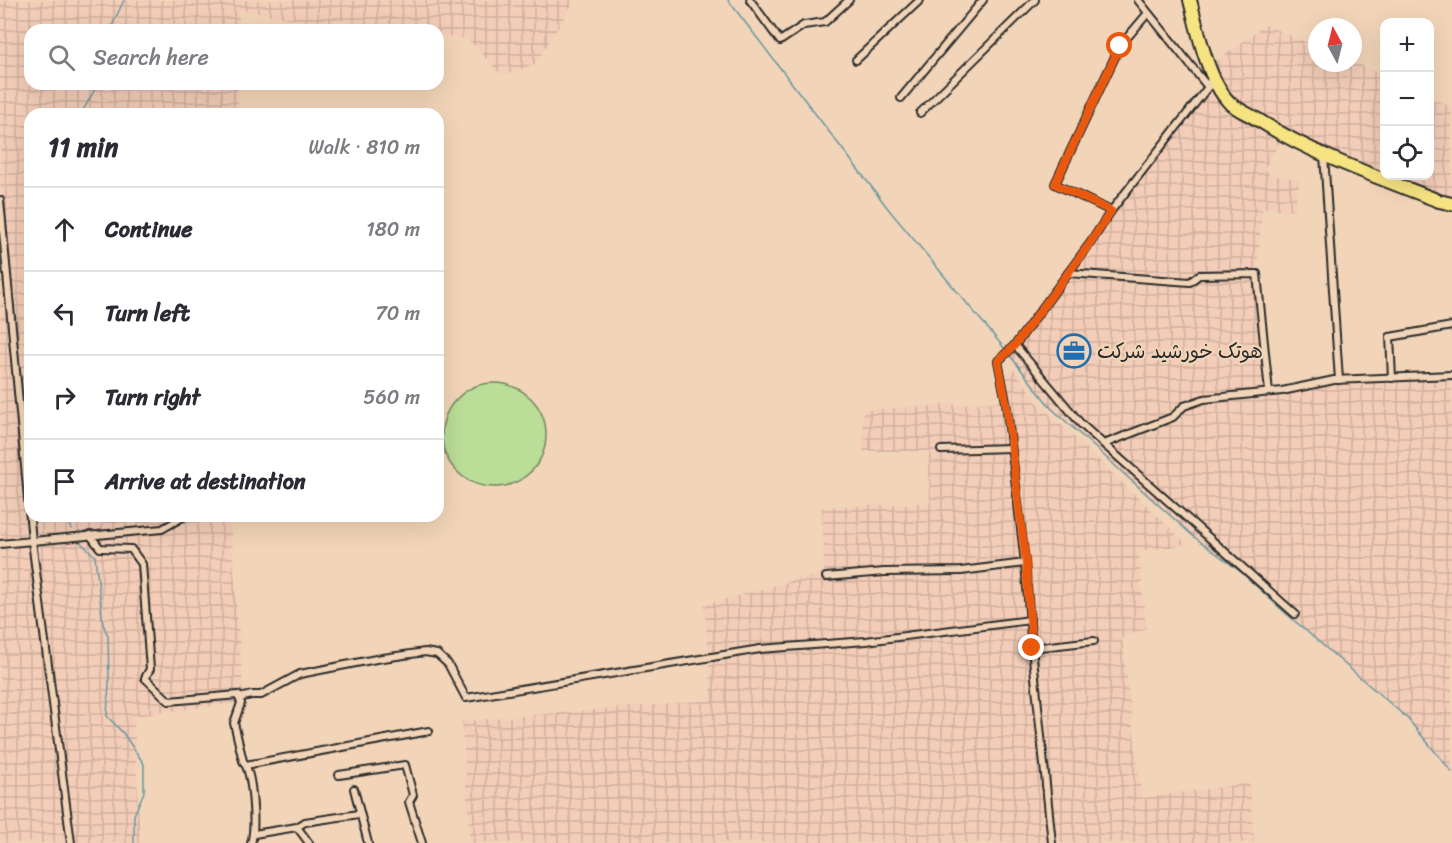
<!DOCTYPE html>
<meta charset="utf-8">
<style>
body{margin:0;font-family:Sriracha,"Playpen Sans Arabic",sans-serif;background:#f2f2f3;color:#2b2b33}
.controls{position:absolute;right:18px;top:18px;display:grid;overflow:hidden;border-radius:12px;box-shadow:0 6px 24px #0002}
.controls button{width:54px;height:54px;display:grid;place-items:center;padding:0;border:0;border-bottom:2px solid #e1e1e2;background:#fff;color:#2b2b33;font:30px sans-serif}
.compass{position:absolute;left:1308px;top:18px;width:54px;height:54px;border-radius:50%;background:#fff;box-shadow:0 6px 24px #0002;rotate:353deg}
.stop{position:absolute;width:18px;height:18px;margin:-14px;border:4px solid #ea580c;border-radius:50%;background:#fff}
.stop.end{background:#ea580c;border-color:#fff;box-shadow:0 2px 6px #0008}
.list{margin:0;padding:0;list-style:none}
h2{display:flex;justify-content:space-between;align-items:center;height:78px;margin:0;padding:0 24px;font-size:26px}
h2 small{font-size:20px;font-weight:400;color:#7c7c81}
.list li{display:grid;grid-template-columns:39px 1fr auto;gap:18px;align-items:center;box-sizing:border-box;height:84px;padding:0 24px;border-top:2px solid #e1e1e2}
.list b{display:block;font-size:22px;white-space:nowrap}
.list em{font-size:20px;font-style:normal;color:#7c7c81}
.icon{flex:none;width:33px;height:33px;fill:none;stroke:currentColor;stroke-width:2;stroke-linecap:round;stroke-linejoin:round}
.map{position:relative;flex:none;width:1452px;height:843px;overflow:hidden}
.search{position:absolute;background:#fff;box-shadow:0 6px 24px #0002;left:24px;top:24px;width:420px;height:66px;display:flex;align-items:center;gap:15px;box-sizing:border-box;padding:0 21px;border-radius:18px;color:#7c7c81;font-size:22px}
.panel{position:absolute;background:#fff;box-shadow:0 6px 24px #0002;left:24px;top:108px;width:420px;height:414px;border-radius:18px}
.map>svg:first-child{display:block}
.industrial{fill:url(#industrial-grid)}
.grass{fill:#badd97;stroke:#728461;stroke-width:1.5}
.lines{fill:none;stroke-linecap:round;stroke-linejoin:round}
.stream{stroke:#6896a1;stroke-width:1.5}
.street-casing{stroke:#2b2b2b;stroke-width:10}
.highway-casing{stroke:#2b2b2b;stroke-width:16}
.street{stroke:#f2d5b8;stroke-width:6}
.highway{stroke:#f6e381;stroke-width:12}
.route{stroke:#ea580c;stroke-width:8}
.labels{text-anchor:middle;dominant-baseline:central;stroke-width:4.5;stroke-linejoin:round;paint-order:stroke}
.poi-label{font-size:20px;fill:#2b2b2b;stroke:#f2d5b8;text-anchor:start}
</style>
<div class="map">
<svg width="1452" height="843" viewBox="0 0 1452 843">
<defs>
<pattern id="industrial-grid" width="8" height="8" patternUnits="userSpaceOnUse" patternTransform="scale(1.5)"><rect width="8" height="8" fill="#f3cdb8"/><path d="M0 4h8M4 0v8" fill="none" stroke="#d0b09e"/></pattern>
</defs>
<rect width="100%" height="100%" fill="#f2d5b8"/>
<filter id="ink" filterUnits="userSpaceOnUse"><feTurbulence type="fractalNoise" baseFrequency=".0167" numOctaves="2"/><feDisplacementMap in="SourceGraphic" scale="12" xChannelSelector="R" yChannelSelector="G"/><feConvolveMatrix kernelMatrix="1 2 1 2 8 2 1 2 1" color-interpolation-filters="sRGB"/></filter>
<g filter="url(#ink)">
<g class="industrial">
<path d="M 0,0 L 575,0 L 535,64 L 502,76 L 468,39 L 438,35 L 438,30 L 405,30 L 335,20 L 334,26 L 239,10 L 239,30 L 30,30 L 30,84 L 238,84 L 237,114 L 30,114 L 30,516 L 230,516 L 244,702 L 134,716 L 140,843 L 0,843 Z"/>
<path d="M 1265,25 L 1317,47 L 1317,63 L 1353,62 L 1384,75 L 1384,176 L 1430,176 L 1430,98 L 1452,107 L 1452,204 L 1283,136 L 1264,169 L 1269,171 L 1269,175 L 1300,179 L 1294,210 L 1262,208 L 1257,274 L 1270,392 L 1334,380 L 1452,375 L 1452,772 L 1407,718 L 1282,610 L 1241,572 L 1193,536 L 1051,408 L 1008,353 L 1208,87 L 1210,66 Z"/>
<path d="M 1015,370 L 1037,402 L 1187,544 L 1139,552 L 1146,629 L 1122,638 L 1142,798 L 1250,783 L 1254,843 L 470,843 L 462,721 L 712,700 L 704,605 L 824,572 L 822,507 L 930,503 L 928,451 L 863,451 L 863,410 L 1010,401 L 1006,374 Z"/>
</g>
<circle class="grass" cx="494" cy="435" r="52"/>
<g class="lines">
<g class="stream">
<path d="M 728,0 L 890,211 L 1005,349"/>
<path d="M 110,30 L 124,0"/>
<path d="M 81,114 L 98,84"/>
<path d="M 1008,353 L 1051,408 L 1193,536 L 1241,572 L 1282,610 L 1407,718 L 1452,772"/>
<path d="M 66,516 L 72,529"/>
<path d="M 79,541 L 95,556 L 103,624 L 108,636 L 109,683 L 107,716 L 123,733 L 144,764 L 144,792 L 134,815 L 134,843"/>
</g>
<defs>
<g id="street">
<path d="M 750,0 L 780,41 L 804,25 L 825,22 L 849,0"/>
<path d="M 1138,0 L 1208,87"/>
<path d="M 856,60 L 920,0"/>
<path d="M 901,98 L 983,0"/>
<path d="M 920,113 L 1035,0"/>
<path d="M 1324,155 L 1339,380"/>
<path d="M 0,200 L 32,541 L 71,843"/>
<path d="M 1111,211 L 1055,184 L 1120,46 L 1148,13"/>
<path d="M 1068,273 L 1190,282 L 1199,275 L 1257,274 L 1269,392"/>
<path d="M 1015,345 L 1081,424 L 1295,614"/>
<path d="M 1392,378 L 1390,337 L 1452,326"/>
<path d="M 1104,444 L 1173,417 L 1184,406 L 1204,399 L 1282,391 L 1334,380 L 1452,375"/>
<path d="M 941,450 L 1011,448"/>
<path d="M 90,535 L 100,548 L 131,549 L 142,564 L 150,669 L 145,678 L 169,701 L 238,695 L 241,703 L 234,723 L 243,761 C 253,773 256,828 251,843"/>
<path d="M 0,544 L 162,529 L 185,516"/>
<path d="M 826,577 L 884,572 L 961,571 L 1025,563"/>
<path d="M 1032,648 L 1094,641"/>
<path d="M 239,698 L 252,695 L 261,695 L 300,674 L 376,659 L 425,652 L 437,654 L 448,664 L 466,698 L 760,649 L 866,641 L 1030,620"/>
<path d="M 246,765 L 429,731"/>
<path d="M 339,775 L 405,765 L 413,795 L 409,802 L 422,843"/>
<path d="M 354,789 L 368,843"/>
<path d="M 297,827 L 309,843"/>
<path d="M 254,834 L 297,827 L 305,822 L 359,814"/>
<path d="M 1052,843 L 1032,648 L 1025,563 L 1006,402 L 998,361 L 1015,345 L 1091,242 L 1111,211 L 1208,87 L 1212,76"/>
</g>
<path id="highway" d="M 1190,0 C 1197,28 1208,81 1229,102 C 1237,110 1251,115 1260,121 C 1316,156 1378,177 1439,201 L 1452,204"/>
</defs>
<use href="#street" class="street-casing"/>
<use href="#highway" class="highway-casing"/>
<use href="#street" class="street"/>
<use href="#highway" class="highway"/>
</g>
</g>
<g class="lines" filter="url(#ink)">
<path class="route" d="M 1032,648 L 1026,563 L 1006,402 L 998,361 L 1015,345 L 1091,242 L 1111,211 L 1055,184 L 1120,46"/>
</g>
<defs>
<symbol id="office-ring" viewBox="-11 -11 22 22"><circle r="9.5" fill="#f2d5b8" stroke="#1f6fb2" stroke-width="1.5"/><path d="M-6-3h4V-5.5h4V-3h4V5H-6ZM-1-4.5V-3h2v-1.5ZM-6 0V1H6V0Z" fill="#1f6fb2"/></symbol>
</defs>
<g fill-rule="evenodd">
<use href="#office-ring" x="1055" y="332" width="38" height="38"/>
</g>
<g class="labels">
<g class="poi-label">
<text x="1097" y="351">هوتک خورشید شرکت</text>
</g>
</g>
</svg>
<div class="controls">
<button>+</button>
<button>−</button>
<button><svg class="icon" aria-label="locate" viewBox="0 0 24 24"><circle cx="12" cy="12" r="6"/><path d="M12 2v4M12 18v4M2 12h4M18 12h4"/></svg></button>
</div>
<svg class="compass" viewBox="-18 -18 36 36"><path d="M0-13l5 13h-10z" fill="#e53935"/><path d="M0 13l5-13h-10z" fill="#7c7c81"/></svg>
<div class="stop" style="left:1120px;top:46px"></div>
<div class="stop end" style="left:1032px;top:648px"></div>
<div class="search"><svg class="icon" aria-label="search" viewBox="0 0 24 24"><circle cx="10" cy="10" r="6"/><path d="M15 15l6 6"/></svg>Search here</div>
<section class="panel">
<h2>11 min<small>Walk · 810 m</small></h2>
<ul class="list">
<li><svg class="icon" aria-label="ahead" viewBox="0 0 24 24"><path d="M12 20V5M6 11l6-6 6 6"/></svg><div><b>Continue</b></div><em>180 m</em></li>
<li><svg class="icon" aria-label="left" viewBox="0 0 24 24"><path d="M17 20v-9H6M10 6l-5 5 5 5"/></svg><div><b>Turn left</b></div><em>70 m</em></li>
<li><svg class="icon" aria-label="right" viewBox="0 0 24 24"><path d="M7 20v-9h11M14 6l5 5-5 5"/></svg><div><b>Turn right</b></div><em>560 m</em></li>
<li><svg class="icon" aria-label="arrive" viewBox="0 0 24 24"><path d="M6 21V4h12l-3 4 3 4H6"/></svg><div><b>Arrive at destination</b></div></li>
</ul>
</section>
</div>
